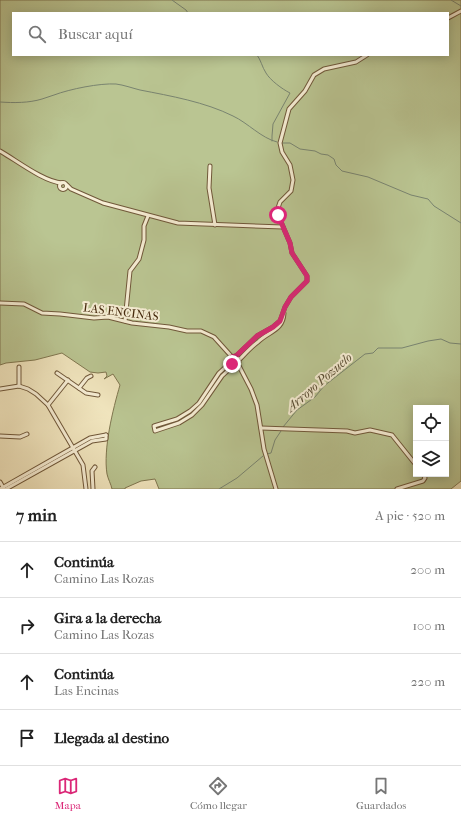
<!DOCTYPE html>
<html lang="es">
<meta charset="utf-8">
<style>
body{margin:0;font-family:"IM FELL French Canon",serif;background:#f2f2f2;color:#222}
.controls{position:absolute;right:12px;bottom:12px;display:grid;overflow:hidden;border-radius:0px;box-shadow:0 2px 10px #0003}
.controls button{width:36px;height:36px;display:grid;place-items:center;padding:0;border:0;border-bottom:1px solid #e0e0e0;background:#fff;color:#222;font:20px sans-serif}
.stop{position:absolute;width:12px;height:12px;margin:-9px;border:3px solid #db2777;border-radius:50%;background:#fff}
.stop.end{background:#db2777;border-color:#fff;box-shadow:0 1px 4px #0008}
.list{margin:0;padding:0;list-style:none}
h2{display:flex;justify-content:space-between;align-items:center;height:52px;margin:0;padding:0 16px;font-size:17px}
h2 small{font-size:13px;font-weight:400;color:#767676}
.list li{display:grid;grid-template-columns:26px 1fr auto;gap:12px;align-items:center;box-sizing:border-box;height:56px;padding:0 16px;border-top:1px solid #e0e0e0}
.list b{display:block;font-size:15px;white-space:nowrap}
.list p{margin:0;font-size:13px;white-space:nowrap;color:#767676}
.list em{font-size:13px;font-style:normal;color:#767676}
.icon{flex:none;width:22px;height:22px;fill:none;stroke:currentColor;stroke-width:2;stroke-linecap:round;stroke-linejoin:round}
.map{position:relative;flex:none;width:461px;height:489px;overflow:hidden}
.search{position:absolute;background:#fff;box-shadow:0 2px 10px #0003;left:12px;right:12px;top:12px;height:44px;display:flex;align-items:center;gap:10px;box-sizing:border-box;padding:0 14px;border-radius:0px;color:#767676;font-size:15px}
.sheet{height:276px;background:#fff}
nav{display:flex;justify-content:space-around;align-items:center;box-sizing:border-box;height:56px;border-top:1px solid #e0e0e0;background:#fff;font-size:11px;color:#767676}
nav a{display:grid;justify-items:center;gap:2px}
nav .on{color:#db2777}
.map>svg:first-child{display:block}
.green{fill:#bac592;stroke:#807750;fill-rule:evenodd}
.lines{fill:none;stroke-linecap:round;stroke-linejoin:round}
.stream{stroke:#798470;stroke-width:1}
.minor-casing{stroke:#70583a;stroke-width:5}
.minor{stroke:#f7efd6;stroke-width:3}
.route{stroke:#db2777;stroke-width:5}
.labels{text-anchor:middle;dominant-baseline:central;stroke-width:4;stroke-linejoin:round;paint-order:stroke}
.street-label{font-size:12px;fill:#45290d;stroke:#f7efd6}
.water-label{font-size:13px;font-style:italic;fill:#5a4f36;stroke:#f7efd6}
</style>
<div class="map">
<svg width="461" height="489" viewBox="0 0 461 489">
<rect width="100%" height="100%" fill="#f2e7c0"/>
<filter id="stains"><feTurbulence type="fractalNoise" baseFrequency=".005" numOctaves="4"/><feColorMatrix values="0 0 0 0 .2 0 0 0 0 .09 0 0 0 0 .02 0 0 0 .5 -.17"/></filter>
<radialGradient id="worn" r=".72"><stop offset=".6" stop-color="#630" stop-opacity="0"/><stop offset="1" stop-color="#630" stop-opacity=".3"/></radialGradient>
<path class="green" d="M 0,0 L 461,0 L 461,481 L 451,489 L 159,489 L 155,479 L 141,481 L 125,488 L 125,489 L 112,489 C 111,484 108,479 107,474 C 103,449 113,409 120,385 L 113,374 L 104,379 L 107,376 L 106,372 L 98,373 L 90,372 L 62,353 L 35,360 L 6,363 L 0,365 ZM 13,13 L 448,13 L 448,55 L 13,55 ZM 416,408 L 446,408 L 446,474 L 416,474 Z"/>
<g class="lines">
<g class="stream">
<path d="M 172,0 L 186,10 L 188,13"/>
<path d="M 451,0 L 461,6"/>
<path d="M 257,55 C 261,60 262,67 266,73 C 270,80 282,89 290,93 L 273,124 L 272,136 L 272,141"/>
<path d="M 0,102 C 14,103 29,103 42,99 C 46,98 50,96 54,95 C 70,89 100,83 116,84 C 124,85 132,88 140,90 C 171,96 205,102 233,116 C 248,123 261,138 277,142"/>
<path d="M 282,143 L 290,143 L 300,149 L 315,151 L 321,154 L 328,155 L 334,159 L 336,165 L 342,171 L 368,177 L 411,195 L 428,199 L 434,206 L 461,223"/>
<path d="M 283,427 L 297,410 L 315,397 L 324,386 L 365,354 L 373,353 L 378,348 L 402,348 L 428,341 L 441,339 L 450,343 L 461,344"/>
<path d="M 267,454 L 271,453 L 275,440 L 281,431"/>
<path d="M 219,489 L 237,478 L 263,456"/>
</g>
<defs>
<g id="minor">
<path d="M 448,18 L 461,11"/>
<path d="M 0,151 C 16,160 44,182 62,183"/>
<path d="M 210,166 L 209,188 L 215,225"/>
<circle cx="63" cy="186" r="3.5"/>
<path d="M 67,185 L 71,189 L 103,203 L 178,223 L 283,227"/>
<path d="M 0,303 L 24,304 L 42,313 L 60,314 L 94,318 L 108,317 L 132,323 L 169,327 L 187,331 L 201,331 L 214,337 L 232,357"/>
<path d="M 125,321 L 130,271 L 139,259 L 144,240 L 144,226 L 148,216"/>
<path d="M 236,356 L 257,336 L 273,327 L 280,321 L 285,307 L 291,297 L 307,281 L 307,276 L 292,253 L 290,243 L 278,215 L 278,208 L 280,202 L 291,191 L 293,180 L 290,165 L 282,152 L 280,143 L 289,109 L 305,91 L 314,75 L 324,69 L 356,62 L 367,55"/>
<path d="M 239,360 C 245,354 251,347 258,342 C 269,331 283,331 284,313"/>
<path d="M 231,362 L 219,373 L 199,403 L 190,411 L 177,419 L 154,426 L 155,431 L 179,423 L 192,415 L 202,405 L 222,376 L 234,365"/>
<path d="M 238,364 L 234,365 L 230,360 L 232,357 L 235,356 L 238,358 L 239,362 L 238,364 L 251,389 L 257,405 L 264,449 L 276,489"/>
<path d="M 57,373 L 86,393 L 98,395"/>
<path d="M 19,386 L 19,367"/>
<path d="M 79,388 L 87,378 L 91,376"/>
<path d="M 0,389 L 19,386 L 28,389 L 36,394 L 48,405 L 83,465 L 86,489"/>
<path d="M 48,405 L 68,380"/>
<path d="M 261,428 L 347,431 L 355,433 L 370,430 L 392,435 L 416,465"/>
<path d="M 0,436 L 20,437 L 27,434"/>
<path d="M 0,482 L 4,489"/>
<path d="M 0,489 L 90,438 L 106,435"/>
<path d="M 6,489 L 92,441 L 106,439 L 106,435"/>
<path d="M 93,489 L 92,471 L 95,467"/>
<path d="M 397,489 L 423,481 L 425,478 L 423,474"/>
</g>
</defs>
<use href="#minor" class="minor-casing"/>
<use href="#minor" class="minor"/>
</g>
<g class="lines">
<path class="route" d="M 232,364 L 230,360 L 232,357 L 236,356 L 257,336 L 273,327 L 280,321 L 285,307 L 291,297 L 307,281 L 307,276 L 292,253 L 290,243 L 278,215"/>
</g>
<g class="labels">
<g class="street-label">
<text transform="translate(121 312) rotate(7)">LAS ENCINAS</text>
</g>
<g class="water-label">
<text transform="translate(319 382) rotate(-41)">Arroyo Pozuelo</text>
</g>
</g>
<rect width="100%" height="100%" filter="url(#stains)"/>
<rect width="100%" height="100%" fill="url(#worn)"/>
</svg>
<div class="controls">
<button><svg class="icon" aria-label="locate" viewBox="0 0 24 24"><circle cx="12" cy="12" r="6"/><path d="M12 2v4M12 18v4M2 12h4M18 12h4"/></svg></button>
<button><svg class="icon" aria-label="layers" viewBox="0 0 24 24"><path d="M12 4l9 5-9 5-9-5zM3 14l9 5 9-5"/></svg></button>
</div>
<div class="stop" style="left:278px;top:215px"></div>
<div class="stop end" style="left:232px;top:364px"></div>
<div class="search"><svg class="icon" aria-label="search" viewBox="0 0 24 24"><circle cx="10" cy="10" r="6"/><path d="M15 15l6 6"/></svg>Buscar aquí</div>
</div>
<section class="sheet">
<h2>7 min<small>A pie · 520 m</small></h2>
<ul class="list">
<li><svg class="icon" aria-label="ahead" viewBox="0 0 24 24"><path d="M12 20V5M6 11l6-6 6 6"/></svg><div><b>Continúa</b><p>Camino Las Rozas</p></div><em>200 m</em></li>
<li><svg class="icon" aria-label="right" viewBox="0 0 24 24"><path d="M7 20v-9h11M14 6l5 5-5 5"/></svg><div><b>Gira a la derecha</b><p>Camino Las Rozas</p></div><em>100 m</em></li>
<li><svg class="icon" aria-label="ahead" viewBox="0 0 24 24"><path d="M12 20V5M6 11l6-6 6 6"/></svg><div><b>Continúa</b><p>Las Encinas</p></div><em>220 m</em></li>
<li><svg class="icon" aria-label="arrive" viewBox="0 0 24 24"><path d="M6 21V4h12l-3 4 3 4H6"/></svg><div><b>Llegada al destino</b></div></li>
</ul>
</section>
<nav>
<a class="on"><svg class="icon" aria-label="map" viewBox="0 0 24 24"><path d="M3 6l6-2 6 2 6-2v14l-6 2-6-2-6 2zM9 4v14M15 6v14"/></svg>Mapa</a>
<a><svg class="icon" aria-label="directions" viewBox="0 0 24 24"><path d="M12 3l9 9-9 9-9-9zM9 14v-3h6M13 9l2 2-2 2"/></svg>Cómo llegar</a>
<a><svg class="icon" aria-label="saved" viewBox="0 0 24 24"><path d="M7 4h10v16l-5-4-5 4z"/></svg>Guardados</a>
</nav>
